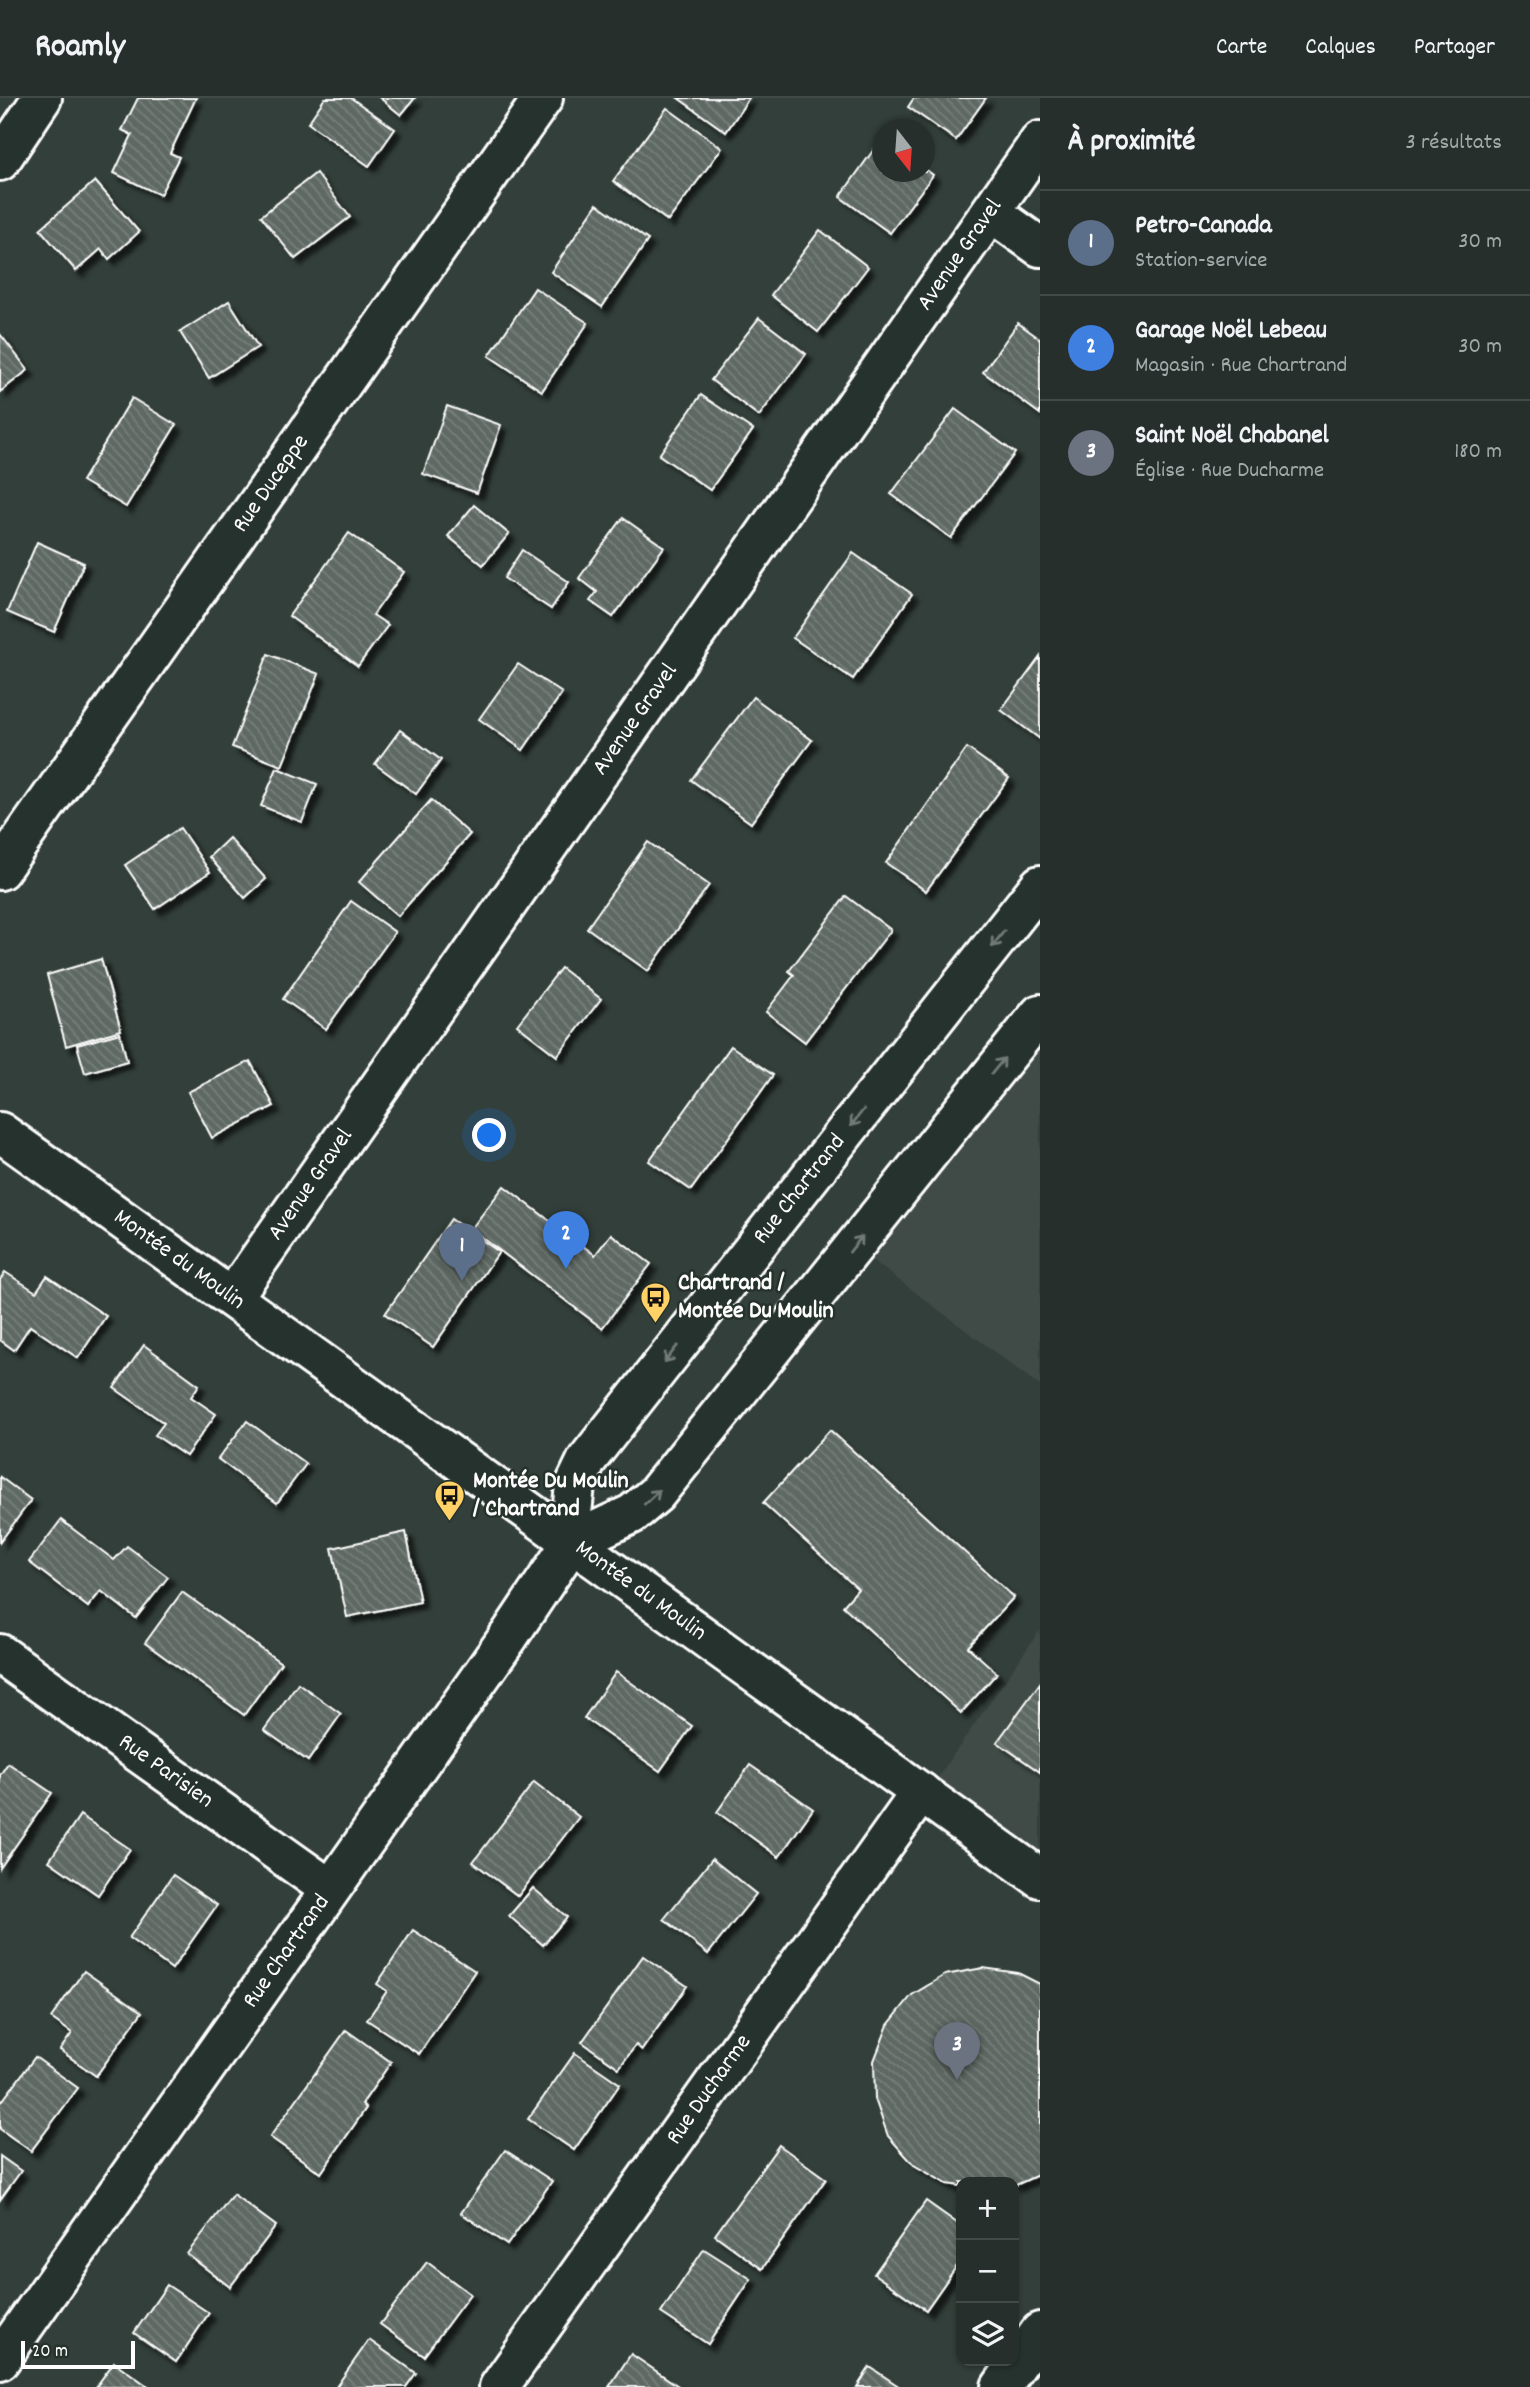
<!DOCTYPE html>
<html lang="fr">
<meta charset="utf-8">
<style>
body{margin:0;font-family:Dekko,sans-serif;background:#2e3734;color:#f1f3f6}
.controls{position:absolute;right:21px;bottom:21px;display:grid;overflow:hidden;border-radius:14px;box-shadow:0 2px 5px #0004}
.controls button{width:63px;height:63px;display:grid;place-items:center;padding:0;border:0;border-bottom:2px solid #424a48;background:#262f2c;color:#f1f3f6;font:35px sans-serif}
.compass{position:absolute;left:872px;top:21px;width:63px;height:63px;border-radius:50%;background:#262f2c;box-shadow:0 2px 5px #0004;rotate:163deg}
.scale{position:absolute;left:21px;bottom:18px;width:114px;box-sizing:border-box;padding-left:7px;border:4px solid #fff;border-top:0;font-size:19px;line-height:24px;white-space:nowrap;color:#fff;-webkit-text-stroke:5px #26332d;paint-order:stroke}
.you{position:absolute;left:490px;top:1038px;width:24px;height:24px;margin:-18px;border:5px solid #fff;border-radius:50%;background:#1a73e8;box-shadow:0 0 0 10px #1a73e833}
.badge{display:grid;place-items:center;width:46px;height:46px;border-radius:50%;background:#ffd166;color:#fff;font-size:23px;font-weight:700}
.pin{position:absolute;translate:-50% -58px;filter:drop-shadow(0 2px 4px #0008)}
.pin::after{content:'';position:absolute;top:37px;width:24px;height:21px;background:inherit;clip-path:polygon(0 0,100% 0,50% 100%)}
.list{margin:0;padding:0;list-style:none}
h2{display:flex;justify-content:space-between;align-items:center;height:91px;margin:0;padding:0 28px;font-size:30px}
h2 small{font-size:23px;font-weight:400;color:#a4a9a9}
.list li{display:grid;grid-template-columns:46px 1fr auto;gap:21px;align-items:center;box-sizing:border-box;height:105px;padding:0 28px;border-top:2px solid #424a48}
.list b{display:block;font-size:26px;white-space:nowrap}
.list p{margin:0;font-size:23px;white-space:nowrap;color:#a4a9a9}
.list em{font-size:23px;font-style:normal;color:#a4a9a9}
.icon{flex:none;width:38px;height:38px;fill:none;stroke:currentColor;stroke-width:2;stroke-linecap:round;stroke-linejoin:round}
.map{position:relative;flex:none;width:1040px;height:2289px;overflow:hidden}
header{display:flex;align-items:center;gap:42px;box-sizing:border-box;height:98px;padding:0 35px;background:#262f2c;border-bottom:2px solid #424a48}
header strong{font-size:33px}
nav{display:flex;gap:38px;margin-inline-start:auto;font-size:24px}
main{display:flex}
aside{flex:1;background:#262f2c}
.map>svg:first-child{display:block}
.built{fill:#404c47}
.building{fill:url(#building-back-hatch);stroke:#fff;stroke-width:2;filter:url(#shadow)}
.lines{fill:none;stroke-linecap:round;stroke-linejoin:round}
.street-casing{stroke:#fff;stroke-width:44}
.secondary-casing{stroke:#fff;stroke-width:44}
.street{stroke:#26332d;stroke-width:38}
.secondary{stroke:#26332d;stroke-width:38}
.oneway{stroke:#727a76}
.labels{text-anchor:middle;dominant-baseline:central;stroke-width:5;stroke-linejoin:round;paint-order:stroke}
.street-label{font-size:24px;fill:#fff;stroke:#26332d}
.poi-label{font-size:24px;font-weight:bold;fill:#fff;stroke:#26332d;text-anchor:start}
</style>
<header>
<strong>Roamly</strong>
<nav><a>Carte</a><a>Calques</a><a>Partager</a></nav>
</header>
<main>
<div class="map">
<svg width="1040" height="2289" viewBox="0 0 1040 2289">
<defs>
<pattern id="building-back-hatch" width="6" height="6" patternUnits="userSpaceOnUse" patternTransform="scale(1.75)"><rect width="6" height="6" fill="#5f6964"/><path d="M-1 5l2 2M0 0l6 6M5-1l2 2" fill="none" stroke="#77807b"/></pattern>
<filter id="shadow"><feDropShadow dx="6" dy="6" stdDeviation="2" flood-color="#0009"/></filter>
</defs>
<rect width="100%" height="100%" fill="#333f3a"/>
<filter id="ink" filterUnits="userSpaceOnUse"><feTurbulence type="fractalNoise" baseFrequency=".0143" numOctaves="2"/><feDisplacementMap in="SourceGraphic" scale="14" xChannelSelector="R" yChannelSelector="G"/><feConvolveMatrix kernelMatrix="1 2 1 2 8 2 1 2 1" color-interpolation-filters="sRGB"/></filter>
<g filter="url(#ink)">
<g class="built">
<path d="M 1040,949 L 1040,1288 L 872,1162 Z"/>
<path d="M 1040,1532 L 1040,1778 L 927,1695 Z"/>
</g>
<g class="building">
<path d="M 138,0 L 196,0 L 170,55 L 179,59 L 160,97 L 114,75 L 132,37 L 122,32 Z"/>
<path d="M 325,0 L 351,0 L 395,31 L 369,68 L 308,25 Z"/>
<path d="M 380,0 L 415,0 L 401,17 Z"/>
<path d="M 678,0 L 749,0 L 726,34 Z"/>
<path d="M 914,0 L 986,0 L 956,42 L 908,9 Z"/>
<path d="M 667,10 L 722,50 L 668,123 L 613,83 Z"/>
<path d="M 882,40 L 883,74 L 925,74 L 925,71 L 933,77 L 890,135 L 840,99 Z"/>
<path d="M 316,75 L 350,119 L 295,161 L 261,118 Z"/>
<path d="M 95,83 L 139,134 L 109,161 L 101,151 L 76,173 L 40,131 Z"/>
<path d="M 597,106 L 648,142 L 602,209 L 551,174 Z"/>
<path d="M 820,132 L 868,169 L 818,234 L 771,197 Z"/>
<path d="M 535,190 L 588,225 L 542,293 L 489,258 Z"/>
<path d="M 229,203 L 258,249 L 209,280 L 180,234 Z"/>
<path d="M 759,220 L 806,256 L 759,318 L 711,282 Z"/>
<path d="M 1018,225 L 1040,241 L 1040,316 L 983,274 Z"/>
<path d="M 0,236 L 28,272 L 0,294 Z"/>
<path d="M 701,297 L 753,332 L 710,392 L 659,357 Z"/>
<path d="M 132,300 L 176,327 L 126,409 L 82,383 Z"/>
<path d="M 447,308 L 501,327 L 477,395 L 423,376 Z"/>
<path d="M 955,311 L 1015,355 L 951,440 L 891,396 Z"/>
<path d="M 474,407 L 509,436 L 483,467 L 448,438 Z"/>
<path d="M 623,420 L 664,449 L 613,519 L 590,503 L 597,494 L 579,480 Z"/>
<path d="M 349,435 L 404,474 L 373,517 L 388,527 L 358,568 L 289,518 Z"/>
<path d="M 37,444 L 84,465 L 54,534 L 7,514 Z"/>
<path d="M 522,452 L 569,484 L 551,511 L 504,480 Z"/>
<path d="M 853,455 L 912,496 L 853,581 L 793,540 Z"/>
<path d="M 268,556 L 319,576 L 282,668 L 232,649 Z"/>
<path d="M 1040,559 L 1040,641 L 1001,612 Z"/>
<path d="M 518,566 L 562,595 L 523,652 L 479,621 Z"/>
<path d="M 753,599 L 812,642 L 751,725 L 691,682 Z"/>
<path d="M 400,632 L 441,662 L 416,696 L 375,666 Z"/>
<path d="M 967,650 L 1009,680 L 926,793 L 886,765 Z"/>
<path d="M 277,670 L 317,686 L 302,724 L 261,708 Z"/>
<path d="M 431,702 L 470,736 L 398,818 L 359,784 Z"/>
<path d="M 180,730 L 210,774 L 155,811 L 125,767 Z"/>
<path d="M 229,740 L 266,781 L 245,800 L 209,759 Z"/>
<path d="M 648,744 L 709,787 L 648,873 L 587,830 Z"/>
<path d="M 846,798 L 891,832 L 805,944 L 766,914 L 794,877 L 789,873 Z"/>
<path d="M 351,803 L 395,834 L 326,931 L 283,901 Z"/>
<path d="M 101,861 L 121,932 L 66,948 L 47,877 Z"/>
<path d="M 561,870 L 601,901 L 557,958 L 517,927 Z"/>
<path d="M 120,935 L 127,963 L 85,975 L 77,947 Z"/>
<path d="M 731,948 L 773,977 L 691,1092 L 649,1063 Z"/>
<path d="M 250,963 L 274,1008 L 212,1040 L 188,994 Z"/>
<path d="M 504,1088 L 595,1157 L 611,1136 L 651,1166 L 602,1230 L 471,1131 Z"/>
<path d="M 451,1121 L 499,1154 L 433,1249 L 385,1216 Z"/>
<path d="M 5,1174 L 36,1194 L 47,1178 L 106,1218 L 78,1260 L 30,1228 L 14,1252 L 0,1242 L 0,1182 Z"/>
<path d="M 144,1247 L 199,1287 L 191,1299 L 216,1316 L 186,1358 L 155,1337 L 164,1325 L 114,1290 Z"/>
<path d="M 247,1323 L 306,1366 L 277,1405 L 218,1361 Z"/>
<path d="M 830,1332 L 1014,1499 L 968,1549 L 997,1575 L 961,1615 L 843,1508 L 858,1491 L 763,1405 Z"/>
<path d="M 0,1379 L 31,1402 L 0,1444 Z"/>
<path d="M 61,1422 L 114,1462 L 127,1448 L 168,1479 L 136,1520 L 101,1493 L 88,1509 L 29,1464 Z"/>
<path d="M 406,1434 L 420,1504 L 347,1519 L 332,1450 Z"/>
<path d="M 182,1494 L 281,1565 L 244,1617 L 145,1545 Z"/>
<path d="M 616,1574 L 692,1628 L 660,1673 L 584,1620 Z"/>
<path d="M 298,1585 L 341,1616 L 308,1663 L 264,1632 Z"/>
<path d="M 1040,1585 L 1040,1674 L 997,1644 Z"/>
<path d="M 8,1665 L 52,1695 L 0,1770 L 0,1677 Z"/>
<path d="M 750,1667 L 813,1711 L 779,1759 L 717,1714 Z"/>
<path d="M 534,1684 L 579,1719 L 518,1798 L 473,1764 Z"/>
<path d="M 80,1717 L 130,1751 L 98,1797 L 49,1763 Z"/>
<path d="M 712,1761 L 756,1796 L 708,1856 L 664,1821 Z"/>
<path d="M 173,1777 L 217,1807 L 172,1871 L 129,1840 Z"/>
<path d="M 533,1790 L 567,1819 L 543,1847 L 509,1818 Z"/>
<path d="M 413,1832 L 475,1873 L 419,1956 L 367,1922 L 387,1893 L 377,1886 Z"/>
<path d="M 643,1858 L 687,1888 L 642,1952 L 636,1947 L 619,1970 L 582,1944 Z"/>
<path d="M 983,1870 L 1018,1875 L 1040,1886 L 1040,2076 L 1014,2088 L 1014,2084 L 961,2084 L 961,2088 L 947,2086 L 914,2067 L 888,2038 L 875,2001 L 874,1963 L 888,1927 L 912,1897 L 945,1877 Z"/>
<path d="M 84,1873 L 142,1914 L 96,1978 L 60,1952 L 72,1935 L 51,1920 Z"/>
<path d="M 346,1932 L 391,1964 L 362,2006 L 366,2010 L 321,2075 L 270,2039 Z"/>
<path d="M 575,1955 L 620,1986 L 574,2052 L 528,2021 Z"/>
<path d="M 35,1959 L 78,1990 L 31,2053 L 0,2031 L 0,2006 Z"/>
<path d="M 779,2047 L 826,2081 L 762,2171 L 715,2137 Z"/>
<path d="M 505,2052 L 552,2083 L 507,2147 L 461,2115 Z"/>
<path d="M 0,2058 L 21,2073 L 0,2102 Z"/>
<path d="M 233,2096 L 276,2128 L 230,2189 L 187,2156 Z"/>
<path d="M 926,2103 L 961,2128 L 961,2162 L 926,2212 L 874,2176 Z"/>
<path d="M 704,2151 L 751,2181 L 708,2246 L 661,2215 Z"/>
<path d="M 427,2164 L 470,2196 L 424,2258 L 380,2226 Z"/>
<path d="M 167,2187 L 209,2215 L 176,2264 L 134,2235 Z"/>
<path d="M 369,2242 L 416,2275 L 406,2289 L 336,2289 Z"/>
<path d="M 631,2256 L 678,2288 L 677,2289 L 609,2289 Z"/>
<path d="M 114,2264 L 149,2289 L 96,2289 Z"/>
<path d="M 870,2269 L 900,2289 L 857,2289 Z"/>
</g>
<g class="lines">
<defs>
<g id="street">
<path d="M 0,63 L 42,0"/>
<path d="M 991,114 L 1040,149"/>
<path id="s1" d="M 0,772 L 543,0"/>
<path id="s2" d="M 232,1200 L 1040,43"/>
<path id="s3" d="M 572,1444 L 572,1415 L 575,1387 L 587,1362 L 1040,787"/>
<path id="s4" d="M 0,1556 L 330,1791"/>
<path id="s5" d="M 0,2262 L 509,1538 L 572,1444 L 632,1416 L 656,1396 L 1040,916"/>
<path id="s6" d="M 499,2289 L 921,1694"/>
<path d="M 1001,2289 L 1040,2234"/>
</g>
<g id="secondary">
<path id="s7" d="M 0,1034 L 1040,1780"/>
</g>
</defs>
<use href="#street" class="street-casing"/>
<use href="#secondary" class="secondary-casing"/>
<use href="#street" class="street"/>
<use href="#secondary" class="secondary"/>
</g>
<defs><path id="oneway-shaft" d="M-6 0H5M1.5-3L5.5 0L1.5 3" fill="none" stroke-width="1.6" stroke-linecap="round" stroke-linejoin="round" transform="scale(1.75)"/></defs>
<g class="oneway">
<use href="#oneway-shaft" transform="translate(998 841) rotate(128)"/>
<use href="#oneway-shaft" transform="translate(998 968) rotate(-51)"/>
<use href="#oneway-shaft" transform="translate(857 1020) rotate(128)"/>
<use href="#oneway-shaft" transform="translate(856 1146) rotate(-51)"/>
<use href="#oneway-shaft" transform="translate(671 1256) rotate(128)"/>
<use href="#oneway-shaft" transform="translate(652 1399) rotate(-43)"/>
</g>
</g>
<defs>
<symbol id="bus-pin" viewBox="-11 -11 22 30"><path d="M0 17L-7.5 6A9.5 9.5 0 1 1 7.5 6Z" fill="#ffd166" stroke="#26332d"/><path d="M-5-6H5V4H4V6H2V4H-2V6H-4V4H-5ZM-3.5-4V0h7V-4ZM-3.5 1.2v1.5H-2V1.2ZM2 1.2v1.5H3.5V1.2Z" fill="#111"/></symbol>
</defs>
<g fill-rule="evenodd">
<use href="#bus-pin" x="638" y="1182" width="35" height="47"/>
<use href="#bus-pin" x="432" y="1380" width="35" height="47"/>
</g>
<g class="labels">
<g class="street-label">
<text stroke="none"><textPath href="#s2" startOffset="1272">Avenue Gravel</textPath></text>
<text stroke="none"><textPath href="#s1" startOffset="472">Rue Duceppe</textPath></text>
<text stroke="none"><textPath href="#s2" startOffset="705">Avenue Gravel</textPath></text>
<text stroke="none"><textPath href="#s2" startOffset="138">Avenue Gravel</textPath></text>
<text stroke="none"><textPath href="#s3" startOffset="429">Rue Chartrand</textPath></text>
<text stroke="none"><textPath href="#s7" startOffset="220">Montée du Moulin</textPath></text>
<text stroke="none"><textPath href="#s7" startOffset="788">Montée du Moulin</textPath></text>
<text stroke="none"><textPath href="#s4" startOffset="203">Rue Parisien</textPath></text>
<text stroke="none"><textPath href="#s5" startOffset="499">Rue Chartrand</textPath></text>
<text stroke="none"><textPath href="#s6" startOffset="364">Rue Ducharme</textPath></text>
</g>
<g class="poi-label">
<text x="678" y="1186">Chartrand /<tspan x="678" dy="28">Montée Du Moulin</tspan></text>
<text x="473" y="1384">Montée Du Moulin<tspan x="473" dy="28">/ Chartrand</tspan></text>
</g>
</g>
</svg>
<div class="controls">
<button>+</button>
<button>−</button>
<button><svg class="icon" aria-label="layers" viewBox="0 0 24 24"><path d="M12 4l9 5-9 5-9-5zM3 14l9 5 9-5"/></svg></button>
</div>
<svg class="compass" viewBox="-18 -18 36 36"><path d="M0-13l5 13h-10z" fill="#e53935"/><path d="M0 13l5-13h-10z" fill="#a4a9a9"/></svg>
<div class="scale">20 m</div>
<div class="you"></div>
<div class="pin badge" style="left:462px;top:1183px;background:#5c6f8a">1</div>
<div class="pin badge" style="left:566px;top:1171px;background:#3f7fe0">2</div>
<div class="pin badge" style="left:957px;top:1982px;background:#6b7280">3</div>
</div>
<aside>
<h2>À proximité<small>3 résultats</small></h2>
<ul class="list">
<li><span class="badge" style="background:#5c6f8a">1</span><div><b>Petro-Canada</b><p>Station-service</p></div><em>30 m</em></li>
<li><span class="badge" style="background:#3f7fe0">2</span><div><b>Garage Noël Lebeau</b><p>Magasin · Rue Chartrand</p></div><em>30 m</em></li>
<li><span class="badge" style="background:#6b7280">3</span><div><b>Saint Noël Chabanel</b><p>Église · Rue Ducharme</p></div><em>180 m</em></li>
</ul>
</aside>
</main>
